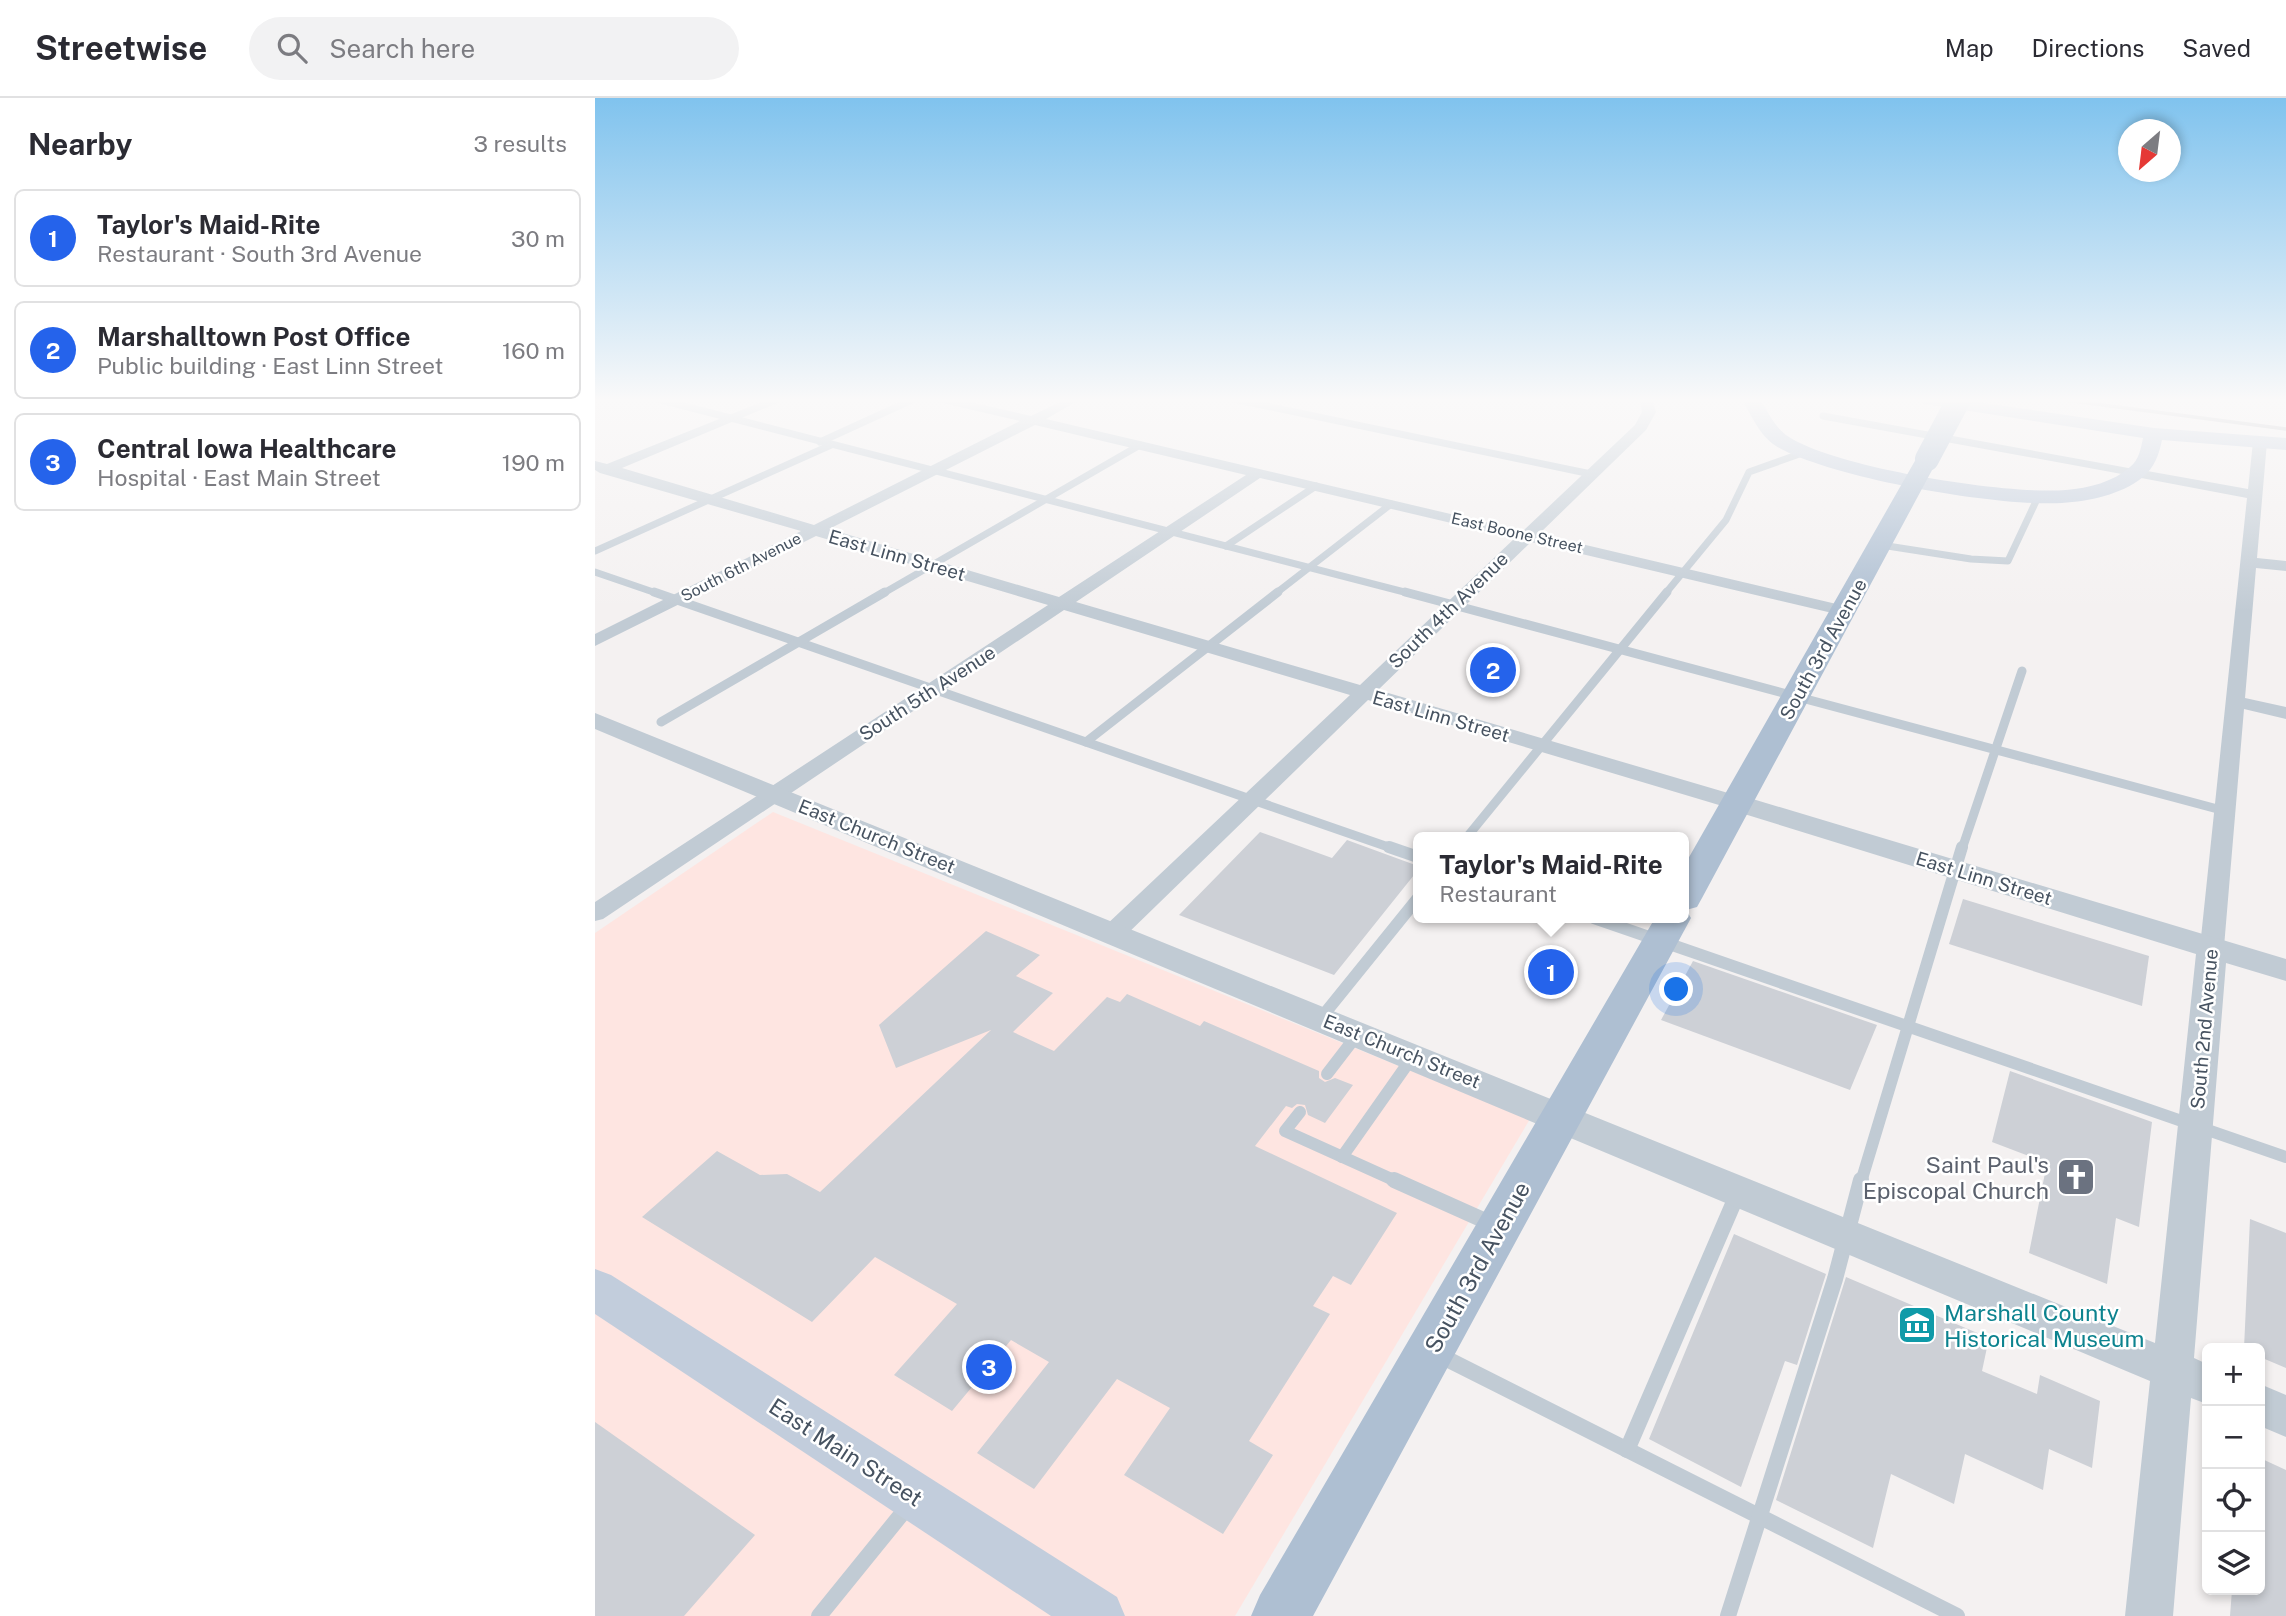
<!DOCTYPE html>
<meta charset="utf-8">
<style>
body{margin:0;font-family:"Public Sans",sans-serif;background:#f2f2f3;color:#2b2b33}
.controls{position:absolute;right:21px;bottom:21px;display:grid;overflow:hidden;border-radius:10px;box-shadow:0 4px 10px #0003}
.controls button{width:63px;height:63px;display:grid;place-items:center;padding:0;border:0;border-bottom:2px solid #e1e1e2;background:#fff;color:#2b2b33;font:35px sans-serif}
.compass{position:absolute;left:1523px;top:21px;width:63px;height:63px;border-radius:50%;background:#fff;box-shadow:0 4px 10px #0003;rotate:208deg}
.you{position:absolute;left:1082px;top:892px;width:24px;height:24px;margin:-18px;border:5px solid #fff;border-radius:50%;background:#1a73e8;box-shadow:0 0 0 10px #1a73e833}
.badge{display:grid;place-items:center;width:46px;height:46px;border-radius:50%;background:#2563eb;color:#fff;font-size:23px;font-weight:700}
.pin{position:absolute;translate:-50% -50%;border:4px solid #fff;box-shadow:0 2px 7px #0006}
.popup{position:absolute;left:818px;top:734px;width:276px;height:91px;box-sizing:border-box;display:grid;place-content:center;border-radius:10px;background:#fff;filter:drop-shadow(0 2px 5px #0005);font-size:23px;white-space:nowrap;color:#7c7c81}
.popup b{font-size:26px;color:#2b2b33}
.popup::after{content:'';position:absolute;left:50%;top:100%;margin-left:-14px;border:14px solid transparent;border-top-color:#fff}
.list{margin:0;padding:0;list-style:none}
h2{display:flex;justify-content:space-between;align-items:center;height:91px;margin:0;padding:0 28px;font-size:30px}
h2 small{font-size:23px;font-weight:400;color:#7c7c81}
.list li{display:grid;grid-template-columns:46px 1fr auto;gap:21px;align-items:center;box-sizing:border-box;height:98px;margin:0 14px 14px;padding:0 14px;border:2px solid #e1e1e2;border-radius:10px}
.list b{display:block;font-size:26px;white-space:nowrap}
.list p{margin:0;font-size:23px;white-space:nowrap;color:#7c7c81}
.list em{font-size:23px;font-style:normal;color:#7c7c81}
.icon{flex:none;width:38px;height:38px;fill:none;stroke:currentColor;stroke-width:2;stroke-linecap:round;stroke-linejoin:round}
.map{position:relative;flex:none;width:1691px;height:1518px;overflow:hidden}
header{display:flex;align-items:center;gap:42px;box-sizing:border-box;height:98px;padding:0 35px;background:#fff;border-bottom:2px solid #e1e1e2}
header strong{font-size:33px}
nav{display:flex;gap:38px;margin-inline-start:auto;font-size:24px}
.search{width:490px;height:63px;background:#f2f2f3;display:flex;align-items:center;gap:18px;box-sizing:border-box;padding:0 24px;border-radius:38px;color:#7c7c81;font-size:26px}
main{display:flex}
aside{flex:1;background:#fff}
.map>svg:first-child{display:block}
.medical{fill:#fee5e1}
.building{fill:#cdd0d6}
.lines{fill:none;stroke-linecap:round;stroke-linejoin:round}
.service-far3{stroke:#c1cbd4;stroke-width:7}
.service-far2{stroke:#c1cbd4;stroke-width:9}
.service-far1{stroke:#c1cbd4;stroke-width:12}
.service{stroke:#c1cbd4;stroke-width:16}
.minor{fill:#c1cbd4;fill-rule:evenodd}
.tertiary{fill:#c1cbd4;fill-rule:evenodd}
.secondary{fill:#c2cddc;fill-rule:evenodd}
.primary{fill:#aebfd2;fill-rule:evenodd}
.rail{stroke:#b3b6bc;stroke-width:3.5}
.primary-bridge{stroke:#aebfd2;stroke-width:24}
.labels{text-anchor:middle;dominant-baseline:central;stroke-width:5;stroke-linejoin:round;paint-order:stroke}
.far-street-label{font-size:16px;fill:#475361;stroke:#fff}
.street-label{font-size:19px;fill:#475361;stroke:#fff}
.near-worship-label{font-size:23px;fill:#5b616d;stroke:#fff;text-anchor:end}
.near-street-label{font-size:23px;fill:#475361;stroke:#fff}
.near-culture-label{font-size:23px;fill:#0d838f;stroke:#fff;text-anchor:start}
</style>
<header>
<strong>Streetwise</strong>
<div class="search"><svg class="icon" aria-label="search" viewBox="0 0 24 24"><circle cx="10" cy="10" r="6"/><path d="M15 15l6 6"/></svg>Search here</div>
<nav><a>Map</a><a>Directions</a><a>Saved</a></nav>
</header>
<main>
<aside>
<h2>Nearby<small>3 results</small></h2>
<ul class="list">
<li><span class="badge">1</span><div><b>Taylor's Maid-Rite</b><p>Restaurant · South 3rd Avenue</p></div><em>30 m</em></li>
<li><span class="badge">2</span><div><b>Marshalltown Post Office</b><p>Public building · East Linn Street</p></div><em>160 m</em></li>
<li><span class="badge">3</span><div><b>Central Iowa Healthcare</b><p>Hospital · East Main Street</p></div><em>190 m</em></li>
</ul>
</aside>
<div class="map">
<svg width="1691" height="1518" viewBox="0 0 1691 1518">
<rect width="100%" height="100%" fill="#f4f1f1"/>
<path class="medical" d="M 178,714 L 935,1021 L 640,1518 L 0,1518 L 0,835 Z"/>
<g class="building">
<path d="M 665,734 L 737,760 L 752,742 L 823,768 L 823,772 L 739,877 L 584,817 Z"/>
<path d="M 1368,801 L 1554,858 L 1547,908 L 1354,846 Z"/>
<path d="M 391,833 L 445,857 L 421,878 L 458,895 L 418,934 L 459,953 L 512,899 L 525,904 L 532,896 L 605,928 L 609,923 L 724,973 L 724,980 L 730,984 L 740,980 L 758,987 L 730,1025 L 713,1017 L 710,1007 L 702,1006 L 697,1010 L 691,1008 L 660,1048 L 802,1115 L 756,1187 L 738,1178 L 718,1208 L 735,1216 L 654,1343 L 678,1357 L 628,1436 L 529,1377 L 575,1310 L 522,1281 L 439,1391 L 382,1355 L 454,1264 L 416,1242 L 357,1313 L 299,1277 L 362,1206 L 280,1159 L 217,1224 L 47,1119 L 122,1053 L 165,1077 L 192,1076 L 225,1094 L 396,932 L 301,970 L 284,927 Z"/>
<path d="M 1098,863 L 1282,927 L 1255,992 L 1066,922 Z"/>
<path d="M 1415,973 L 1557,1024 L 1544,1129 L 1521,1120 L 1512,1186 L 1434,1155 L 1452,1065 L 1397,1044 Z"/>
<path d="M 1655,1121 L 1691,1135 L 1691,1270 L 1665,1259 L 1665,1250 L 1649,1250 Z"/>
<path d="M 1139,1136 L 1231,1176 L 1202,1267 L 1190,1263 L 1146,1389 L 1054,1341 Z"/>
<path d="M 1251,1179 L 1394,1240 L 1387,1273 L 1442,1296 L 1445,1277 L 1505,1303 L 1497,1370 L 1454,1351 L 1448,1392 L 1370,1356 L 1359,1406 L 1296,1376 L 1278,1450 L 1181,1402 Z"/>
<path d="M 0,1324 L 160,1437 L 89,1518 L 0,1518 Z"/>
<path d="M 1665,1360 L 1691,1372 L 1691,1518 L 1635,1518 L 1637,1492 L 1665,1492 Z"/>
</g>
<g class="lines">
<g class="service-far3">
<path d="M 62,301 L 817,496"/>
<path d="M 638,301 L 996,376"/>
<path d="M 1228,318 L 1541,375"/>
<path d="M 225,344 L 319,301"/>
<path d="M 1286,447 L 1376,461 L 1413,463 L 1443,399"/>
<path d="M 631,448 L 721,388"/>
<path d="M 0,453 L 236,347"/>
<path d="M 0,474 L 64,496"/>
<path d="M 287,496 L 545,347"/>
<path d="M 680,496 L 796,406"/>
<path d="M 1070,496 L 1131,422 L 1154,374 L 1210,354"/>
</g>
<g class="service-far2">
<path d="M 59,494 L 799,751"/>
<path d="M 810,494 L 1630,713"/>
<path d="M 66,624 L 290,494"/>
<path d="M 491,644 L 683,494"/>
<path d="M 872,739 L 1072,494"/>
<path d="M 1367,751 L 1427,573"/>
</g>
<g class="service-far1">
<path d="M 794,749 L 823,759"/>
<path d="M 999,820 L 1691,1059"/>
<path d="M 726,920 L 823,800"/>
<path d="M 732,976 L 762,937"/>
<path d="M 705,1014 L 690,1033 L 803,1084"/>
<path d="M 747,1059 L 816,961"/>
<path d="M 1266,1084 L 1367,749"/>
</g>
<g class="service">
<path d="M 799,1082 L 895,1125"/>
<path d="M 846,1258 L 1362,1518"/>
<path d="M 1032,1352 L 1142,1097"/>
<path d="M 224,1518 L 314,1407"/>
<path d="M 1133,1518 L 1240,1181 L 1266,1082"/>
</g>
<g class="minor">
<path d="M 174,301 L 192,301 L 27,370 L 219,427 L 425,323 L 343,304 L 342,301 L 363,301 L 436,318 L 471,301 L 486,301 L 451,321 L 928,433 L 1040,327 L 1047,314 L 1045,301 L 1057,301 L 1061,314 L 1051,332 L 944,436 L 1250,508 L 1259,513 L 1250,518 L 936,444 L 783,592 L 1150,700 L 1153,705 L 1150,710 L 1134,710 L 773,602 L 527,841 L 518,844 L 509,841 L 506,835 L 509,829 L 755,597 L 469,512 L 8,821 L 0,823 L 0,804 L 453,507 L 221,438 L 0,548 L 0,536 L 206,433 L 5,375 L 0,372 L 0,363 L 12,366 ZM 440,327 L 651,377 L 464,499 L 234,431 ZM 665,380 L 920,440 L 765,587 L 481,504 Z"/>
<path d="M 1665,340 L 1672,344 L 1662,460 L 1691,463 L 1691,473 L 1661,470 L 1650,600 L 1691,609 L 1691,621 L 1649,611 L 1629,849 L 1626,855 L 1617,858 L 1608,855 L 1605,849 L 1652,400 L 1541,379 L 1534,375 L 1541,371 L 1653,391 L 1658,344 Z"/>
</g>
<g class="tertiary">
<path d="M 0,615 L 1560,1245 L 1601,856 L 1133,711 L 1129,705 L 1133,699 L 1151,699 L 1691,861 L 1691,883 L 1631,865 L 1599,1260 L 1612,1266 L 1612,1306 L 1596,1300 L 1578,1518 L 1530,1518 L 1555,1283 L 0,631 Z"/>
<path d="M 1665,1286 L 1691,1297 L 1691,1339 L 1665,1328 Z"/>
</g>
<g class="secondary">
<path d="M 1147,301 L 1165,301 C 1173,314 1180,330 1194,339 C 1242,370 1412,397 1471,392 C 1494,390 1518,384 1535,369 C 1544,362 1546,350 1548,340 L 1329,306 L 1320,301 L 1362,301 L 1559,330 L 1691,340 L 1691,352 L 1567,342 C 1564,357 1559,370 1548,379 C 1526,397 1494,403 1467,405 C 1404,409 1235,380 1181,348 C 1165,338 1156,317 1147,301 Z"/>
<path d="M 0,1171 L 16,1177 L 522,1499 L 530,1518 L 456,1518 L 0,1216 Z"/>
</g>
<path class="primary" d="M 1332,354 L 1343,361 L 1107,800 L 1102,809 L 1091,812 L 1096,820 L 718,1518 L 656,1518 L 665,1497 L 1060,820 L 1089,820 L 1089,768 L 1321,361 Z"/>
<path class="rail" d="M 1462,301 L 1691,331"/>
<path class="primary-bridge" d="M 1332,361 L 1364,301"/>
</g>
<linearGradient id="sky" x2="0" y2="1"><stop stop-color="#80c3ee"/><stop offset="0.59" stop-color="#faf9f9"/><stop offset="1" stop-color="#faf9f9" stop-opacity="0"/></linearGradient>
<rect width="1691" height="513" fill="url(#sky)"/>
<defs>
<symbol id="church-square" viewBox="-11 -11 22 22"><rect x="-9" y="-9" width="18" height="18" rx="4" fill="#6b7280" stroke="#fff"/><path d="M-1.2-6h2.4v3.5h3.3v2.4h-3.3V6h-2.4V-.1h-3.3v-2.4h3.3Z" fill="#fff"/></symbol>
<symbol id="museum-square" viewBox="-11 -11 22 22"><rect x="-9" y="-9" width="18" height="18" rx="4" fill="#0f9aa8" stroke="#fff"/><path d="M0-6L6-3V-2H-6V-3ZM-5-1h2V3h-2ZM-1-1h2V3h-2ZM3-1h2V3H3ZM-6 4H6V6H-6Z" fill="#fff"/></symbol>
</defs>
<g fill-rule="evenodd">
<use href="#church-square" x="1459" y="1057" width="44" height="44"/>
<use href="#museum-square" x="1300" y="1205" width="44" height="44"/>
</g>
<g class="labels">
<g class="far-street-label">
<text transform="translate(922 435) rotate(13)">East Boone Street</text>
<text transform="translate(146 469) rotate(-27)">South 6th Avenue</text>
</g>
<g class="street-label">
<text transform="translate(302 457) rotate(16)">East Linn Street</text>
<text transform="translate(853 512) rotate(-44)">South 4th Avenue</text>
<text transform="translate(1228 551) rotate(-61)">South 3rd Avenue</text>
<text transform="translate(332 595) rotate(-33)">South 5th Avenue</text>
<text transform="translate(846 618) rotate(16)">East Linn Street</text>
<text transform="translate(282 738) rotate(22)">East Church Street</text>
<text transform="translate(1389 780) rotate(17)">East Linn Street</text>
<text transform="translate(1609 931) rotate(-85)">South 2nd Avenue</text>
<text transform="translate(807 953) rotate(22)">East Church Street</text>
</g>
<g class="near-worship-label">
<text x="1454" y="1066">Saint Paul's<tspan x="1454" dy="26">Episcopal Church</tspan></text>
</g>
<g class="near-street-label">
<text transform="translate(882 1169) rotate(-61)">South 3rd Avenue</text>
<text transform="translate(251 1354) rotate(33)">East Main Street</text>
</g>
<g class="near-culture-label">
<text x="1349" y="1214">Marshall County<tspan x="1349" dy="26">Historical Museum</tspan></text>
</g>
</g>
</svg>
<div class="controls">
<button>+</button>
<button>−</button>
<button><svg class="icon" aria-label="locate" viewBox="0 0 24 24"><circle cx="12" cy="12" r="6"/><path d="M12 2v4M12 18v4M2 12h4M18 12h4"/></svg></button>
<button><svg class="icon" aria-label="layers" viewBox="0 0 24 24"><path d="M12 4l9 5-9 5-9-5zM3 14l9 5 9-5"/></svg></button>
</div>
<svg class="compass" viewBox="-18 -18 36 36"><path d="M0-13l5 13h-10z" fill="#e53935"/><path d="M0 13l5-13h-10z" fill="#7c7c81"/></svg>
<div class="you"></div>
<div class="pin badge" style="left:956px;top:874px">1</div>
<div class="popup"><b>Taylor's Maid-Rite</b>Restaurant</div>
<div class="pin badge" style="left:898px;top:572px">2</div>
<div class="pin badge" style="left:394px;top:1269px">3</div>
</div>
</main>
